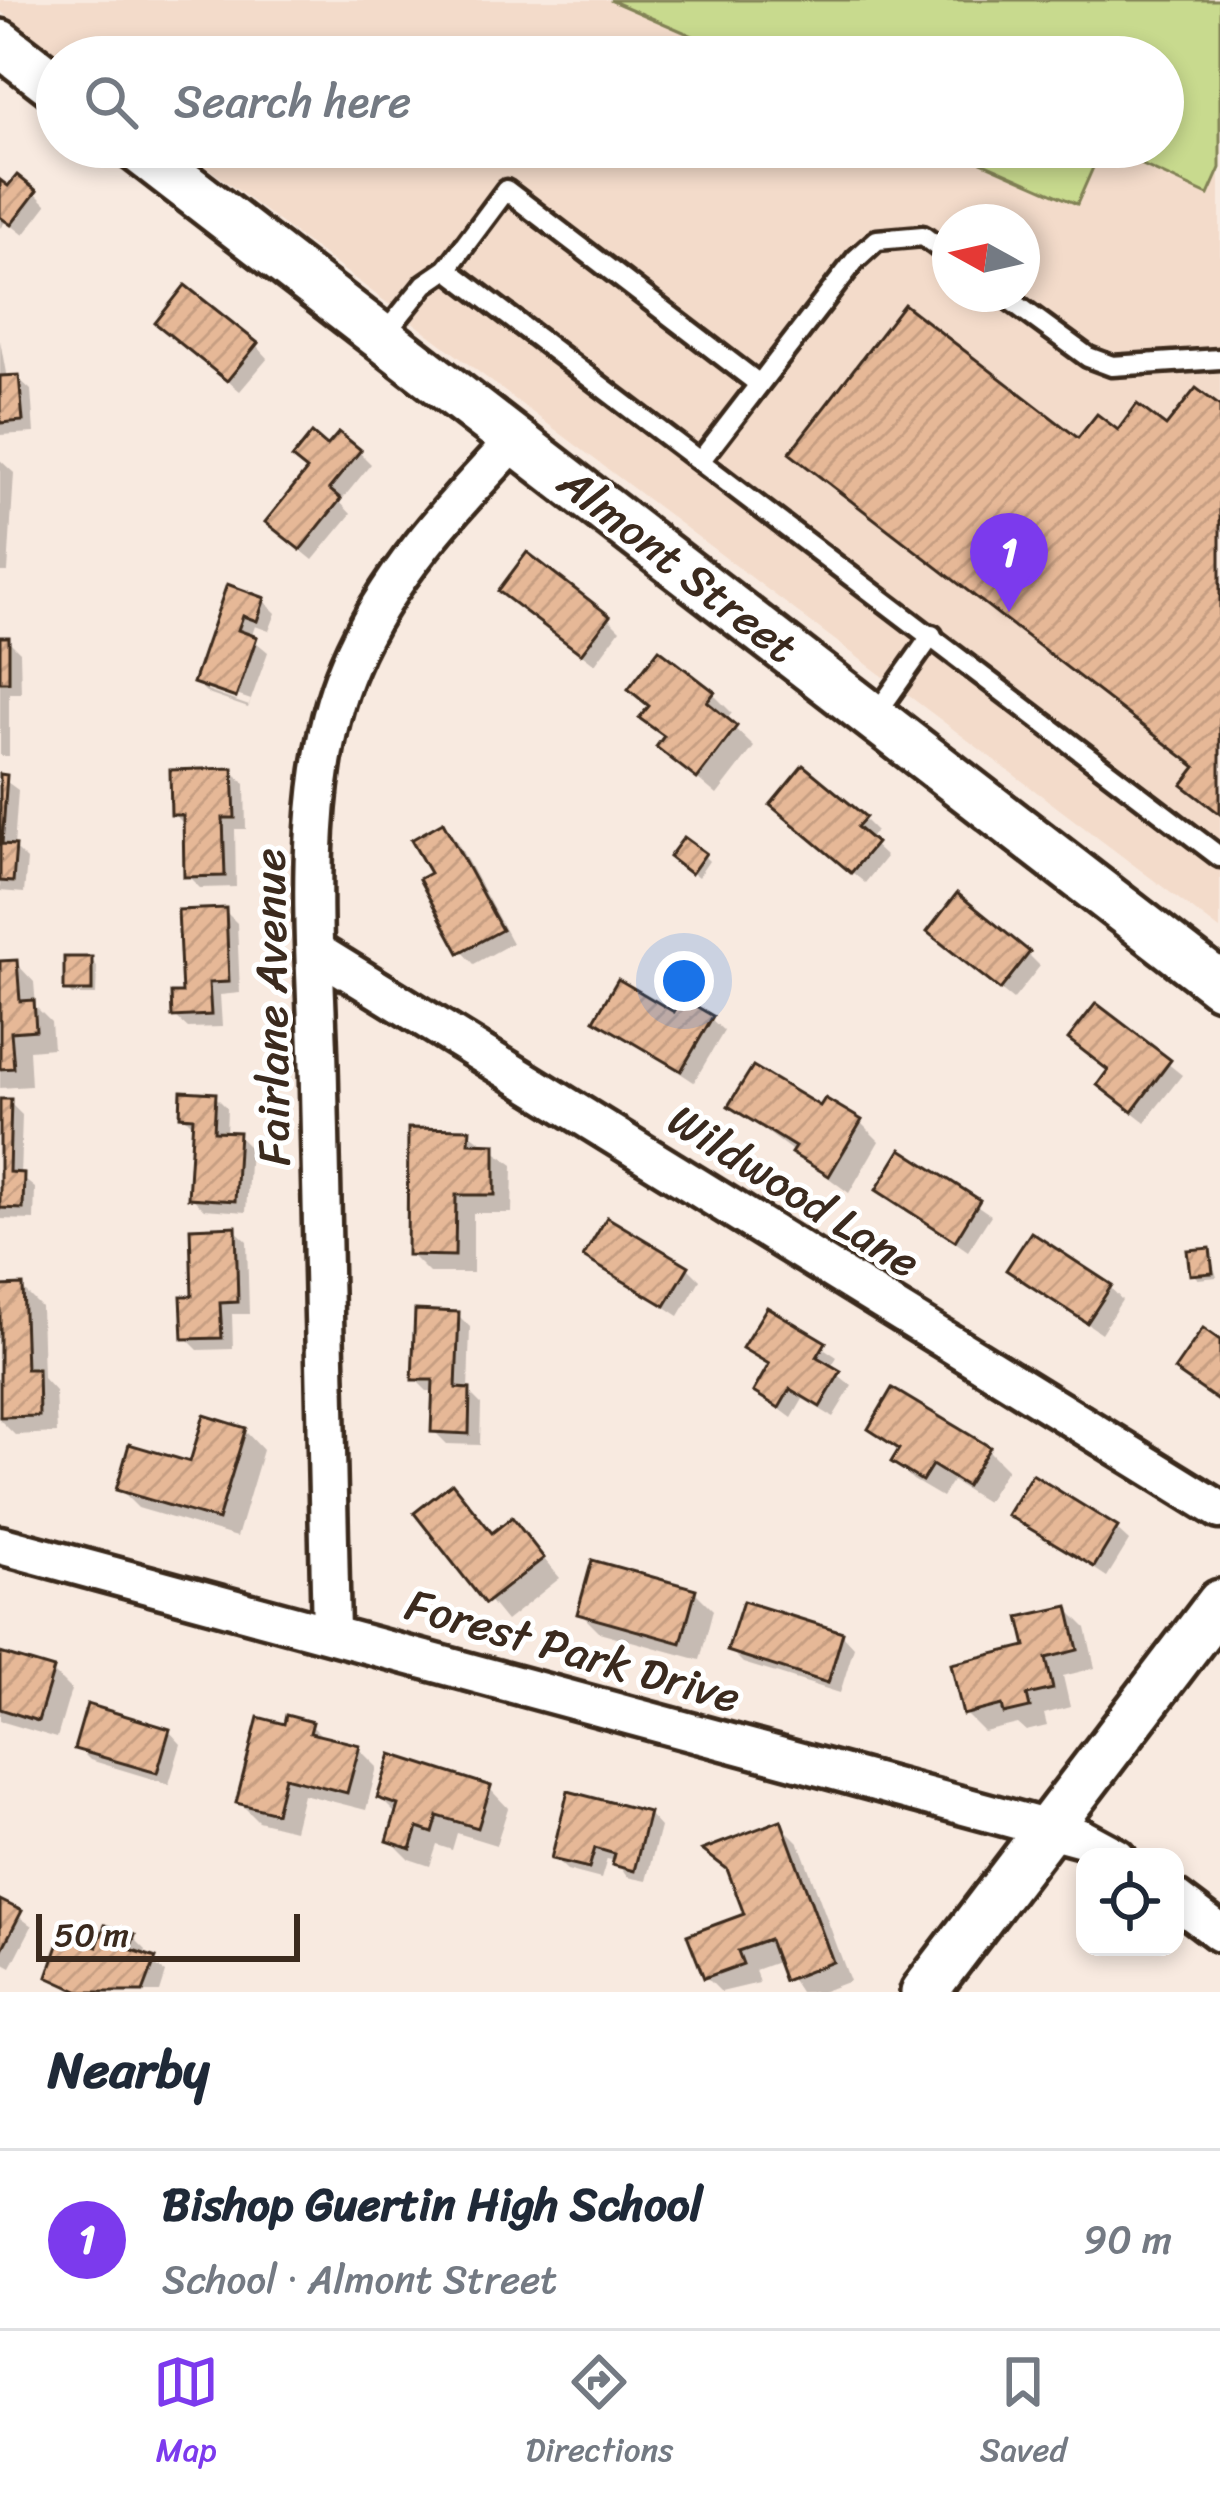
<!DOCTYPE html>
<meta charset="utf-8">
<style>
body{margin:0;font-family:Sriracha,sans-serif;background:#f2f2f3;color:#1f2937}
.controls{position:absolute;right:36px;bottom:36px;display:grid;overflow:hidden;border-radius:24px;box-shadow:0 6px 18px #0003}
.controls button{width:108px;height:108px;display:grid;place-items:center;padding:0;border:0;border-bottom:3px solid #e0e1e3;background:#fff;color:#1f2937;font:60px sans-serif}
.compass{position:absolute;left:932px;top:204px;width:108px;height:108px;border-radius:50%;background:#fff;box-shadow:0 6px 18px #0003;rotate:278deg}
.scale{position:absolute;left:36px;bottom:30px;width:264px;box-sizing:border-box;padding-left:12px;border:6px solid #3b2a1e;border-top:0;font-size:33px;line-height:42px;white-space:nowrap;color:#3b2a1e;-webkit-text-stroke:9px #fff;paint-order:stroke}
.you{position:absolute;left:684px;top:981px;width:42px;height:42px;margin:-30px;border:9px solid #fff;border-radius:50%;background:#1a73e8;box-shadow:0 0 0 18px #1a73e833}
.badge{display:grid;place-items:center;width:78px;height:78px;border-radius:50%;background:#7c3aed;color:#fff;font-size:39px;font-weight:700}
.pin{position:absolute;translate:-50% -99px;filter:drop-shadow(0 3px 6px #0008)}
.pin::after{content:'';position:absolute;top:63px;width:42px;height:36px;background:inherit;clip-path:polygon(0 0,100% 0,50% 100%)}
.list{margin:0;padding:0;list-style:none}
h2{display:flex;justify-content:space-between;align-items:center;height:156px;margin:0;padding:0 48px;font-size:51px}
h2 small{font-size:39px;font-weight:400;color:#747a83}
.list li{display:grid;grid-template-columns:78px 1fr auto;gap:36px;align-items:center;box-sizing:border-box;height:180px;padding:0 48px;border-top:3px solid #e0e1e3}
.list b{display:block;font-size:45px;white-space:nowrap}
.list p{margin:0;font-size:39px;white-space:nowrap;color:#747a83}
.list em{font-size:39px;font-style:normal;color:#747a83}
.icon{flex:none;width:66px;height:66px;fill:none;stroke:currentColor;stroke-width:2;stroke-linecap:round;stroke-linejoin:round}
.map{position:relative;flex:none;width:1220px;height:1992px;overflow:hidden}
.search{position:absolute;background:#fff;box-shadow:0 6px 18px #0003;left:36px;right:36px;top:36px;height:132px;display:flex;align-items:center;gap:30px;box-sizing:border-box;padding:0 42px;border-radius:66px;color:#747a83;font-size:45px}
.sheet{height:336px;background:#fff}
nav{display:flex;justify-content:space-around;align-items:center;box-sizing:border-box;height:168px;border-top:3px solid #e0e1e3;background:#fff;font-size:33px;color:#747a83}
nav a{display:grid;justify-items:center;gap:6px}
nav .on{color:#7c3aed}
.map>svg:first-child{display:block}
.built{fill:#f3dbca;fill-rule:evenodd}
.pitch{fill:#c8da8e;stroke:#828256;stroke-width:3}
.shadow{fill:#0003;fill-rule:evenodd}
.building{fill:url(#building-hatch);stroke:#3b2a1e;stroke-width:3}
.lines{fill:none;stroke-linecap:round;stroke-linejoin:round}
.service-casing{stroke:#3b2a1e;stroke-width:27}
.minor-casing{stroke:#3b2a1e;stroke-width:45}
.tertiary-casing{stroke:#3b2a1e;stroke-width:54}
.service{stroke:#fff;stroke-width:18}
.minor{stroke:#fff;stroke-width:36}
.tertiary{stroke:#fff;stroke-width:45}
.labels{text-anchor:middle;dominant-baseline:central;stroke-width:10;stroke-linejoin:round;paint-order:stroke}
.street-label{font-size:45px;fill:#3b2a1e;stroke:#fff}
</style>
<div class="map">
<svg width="1220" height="1992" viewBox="0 0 1220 1992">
<defs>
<pattern id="building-hatch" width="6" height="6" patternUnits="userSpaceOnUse" patternTransform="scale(3)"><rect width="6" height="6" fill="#e6b897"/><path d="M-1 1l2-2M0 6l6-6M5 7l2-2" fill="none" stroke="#c69e82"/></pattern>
</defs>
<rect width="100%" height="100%" fill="#f8eae0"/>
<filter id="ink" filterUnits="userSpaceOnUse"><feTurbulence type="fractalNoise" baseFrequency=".00833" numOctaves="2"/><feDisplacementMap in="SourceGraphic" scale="24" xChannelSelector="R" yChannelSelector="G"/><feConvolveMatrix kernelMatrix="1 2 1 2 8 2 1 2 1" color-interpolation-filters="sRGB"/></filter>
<g filter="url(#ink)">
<path class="built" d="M 0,0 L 1220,0 L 1220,930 L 180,147 L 1163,147 L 1163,57 L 61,57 L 0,11 ZM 950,222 L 1022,222 L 1022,294 L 950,294 Z"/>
<g class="pitch">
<path d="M 610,0 L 1220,0 L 1220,168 L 1208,195 L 1136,162 L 1120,147 L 1163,147 L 1163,57 L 741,57 Z"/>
<path d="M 947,147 L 1102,147 L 1077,204 Z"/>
</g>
<g class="shadow">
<path d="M 0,184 L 9,190 L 35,193 L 47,205 L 24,235 L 6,221 L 0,228 Z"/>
<path d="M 171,335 L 256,345 L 268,358 L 240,391 Z"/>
<path d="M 0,340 L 7,379 L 18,378 L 31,390 L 34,433 L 0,435 Z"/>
<path d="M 1220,410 L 1220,815 L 1186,785 L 1198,769 L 793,453 L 1079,443 L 1167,430 Z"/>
<path d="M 328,450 L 359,452 L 371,464 L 340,502 L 351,514 L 313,560 L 281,534 Z"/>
<path d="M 0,460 L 14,473 L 8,572 L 0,572 Z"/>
<path d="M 229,588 L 263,600 L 276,613 L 269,631 L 255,626 L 251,638 L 268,652 L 248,708 L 208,694 L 196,682 ZM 207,685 L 251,700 L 249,706 L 207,691 Z"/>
<path d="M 514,603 L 608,618 L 620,630 L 595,664 Z"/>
<path d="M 0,640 L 8,640 L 20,652 L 21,693 L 9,693 L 9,756 L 0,756 Z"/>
<path d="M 632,689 L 713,694 L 732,713 L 726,720 L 754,747 L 717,795 L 660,747 L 665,739 L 643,718 L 651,708 Z"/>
<path d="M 232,771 L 245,784 L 246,829 L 235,829 L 236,887 L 200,888 L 187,875 L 186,826 L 174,814 Z"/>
<path d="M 0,777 L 18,790 L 14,847 L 27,860 L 24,893 L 0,891 Z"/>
<path d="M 786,817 L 864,819 L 876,831 L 868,840 L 886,857 L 865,883 Z"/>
<path d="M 442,826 L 455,838 L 512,943 L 474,964 L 462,951 L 434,875 Z"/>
<path d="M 704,856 L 709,861 L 698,877 L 678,862 Z"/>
<path d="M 225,911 L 237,923 L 240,993 L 220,995 L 222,1027 L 188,1028 L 175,1016 Z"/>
<path d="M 943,944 L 1028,954 L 1040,966 L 1013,1000 Z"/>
<path d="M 91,960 L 97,966 L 96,995 L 72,995 L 67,990 Z"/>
<path d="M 16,963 L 34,982 L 36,1007 L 51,1022 L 53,1048 L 29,1050 L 31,1086 L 0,1088 L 0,964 Z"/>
<path d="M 1097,1007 L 1182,1075 L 1145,1122 L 1113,1097 Z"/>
<path d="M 675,1016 L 711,1019 L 724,1031 L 694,1082 L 597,1019 Z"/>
<path d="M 215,1096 L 227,1108 L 226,1135 L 237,1135 L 250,1148 L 246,1212 L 204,1209 L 191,1197 L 195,1127 L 183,1115 Z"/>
<path d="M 0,1102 L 9,1102 L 22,1115 L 20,1176 L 35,1188 L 34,1220 L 0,1219 Z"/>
<path d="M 732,1106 L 821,1110 L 860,1122 L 879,1141 L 849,1193 Z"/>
<path d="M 468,1132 L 513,1165 L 512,1213 L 473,1213 L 473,1273 L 429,1273 L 410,1254 Z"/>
<path d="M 902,1154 L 991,1215 L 968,1251 L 879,1189 Z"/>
<path d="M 234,1229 L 247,1241 L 249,1314 L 232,1314 L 233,1349 L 198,1350 L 186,1338 L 196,1299 Z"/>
<path d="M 1209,1251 L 1217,1277 L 1198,1279 L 1193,1274 Z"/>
<path d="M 587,1256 L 688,1268 L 700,1280 L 679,1316 Z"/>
<path d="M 1010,1270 L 1110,1287 L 1122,1300 L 1101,1333 Z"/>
<path d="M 22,1288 L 41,1307 L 43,1378 L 55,1391 L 57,1433 L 15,1435 L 0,1420 L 0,1289 Z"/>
<path d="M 768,1311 L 837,1357 L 830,1368 L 852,1386 L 833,1417 L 803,1399 L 792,1418 L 757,1392 L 771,1368 L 746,1348 Z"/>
<path d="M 458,1315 L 470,1327 L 468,1391 L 481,1404 L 480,1445 L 447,1444 L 434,1431 L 436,1391 L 427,1391 L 415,1379 Z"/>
<path d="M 871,1428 L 988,1450 L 1007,1469 L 986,1502 L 952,1481 L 942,1497 L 913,1480 L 895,1462 L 900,1453 Z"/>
<path d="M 245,1431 L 263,1450 L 237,1537 L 138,1508 L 119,1489 L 192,1466 Z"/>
<path d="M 452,1487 L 494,1536 L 512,1521 L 560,1578 L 506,1621 L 418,1513 Z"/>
<path d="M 1011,1514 L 1116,1529 L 1129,1541 L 1107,1577 Z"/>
<path d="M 695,1592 L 713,1610 L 700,1660 L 599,1632 L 580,1613 Z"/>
<path d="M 1067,1609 L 1086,1628 L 1095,1668 L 1063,1676 L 1070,1707 L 1044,1714 L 1047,1726 L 1026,1731 L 1018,1724 L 984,1732 L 965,1713 Z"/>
<path d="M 842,1634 L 854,1647 L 840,1693 L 743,1663 L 731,1651 Z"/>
<path d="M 0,1656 L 52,1671 L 71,1690 L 57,1738 L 0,1721 Z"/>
<path d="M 311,1725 L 326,1740 L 358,1748 L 377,1767 L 366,1810 L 303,1794 L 294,1830 L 258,1821 L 239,1802 L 286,1727 Z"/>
<path d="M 169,1731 L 181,1744 L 169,1784 L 90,1760 L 78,1748 Z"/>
<path d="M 490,1789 L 508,1808 L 496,1845 L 457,1833 L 452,1850 L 437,1845 L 430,1866 L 409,1859 L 390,1840 L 398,1816 L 380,1798 Z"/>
<path d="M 648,1814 L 660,1827 L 646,1881 L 627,1877 L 616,1861 L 607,1859 L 601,1879 L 567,1870 L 554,1858 Z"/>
<path d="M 780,1824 L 799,1843 L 850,1981 L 821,1992 L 800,1992 L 780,1961 L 755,1970 L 759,1983 L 721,1992 L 706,1977 L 747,1916 L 732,1874 L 707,1851 Z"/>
<path d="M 0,1903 L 32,1926 L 11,1967 L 0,1961 Z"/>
<path d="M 134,1938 L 146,1950 L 143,1957 L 166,1973 L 160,1992 L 73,1992 L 51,1976 Z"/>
</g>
<g class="building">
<path d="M 17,175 L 37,191 L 11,225 L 0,217 L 0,180 L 8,186 Z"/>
<path d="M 185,285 L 258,343 L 227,381 L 155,323 Z"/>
<path d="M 904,304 L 1078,438 L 1097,414 L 1118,430 L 1137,404 L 1166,426 L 1196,388 L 1220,406 L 1220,814 L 1182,785 L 1196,767 L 789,453 Z"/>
<path d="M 19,375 L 23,421 L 0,423 L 0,376 Z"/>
<path d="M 339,432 L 361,450 L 329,489 L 341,499 L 300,550 L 265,522 L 307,470 L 292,458 L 312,433 L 327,446 Z"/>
<path d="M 527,552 L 610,616 L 581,654 L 498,591 Z"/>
<path d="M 227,584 L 265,598 L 257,621 L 243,616 L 238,630 L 257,637 L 236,698 L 193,683 Z"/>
<rect x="0" y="637" width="9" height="45"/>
<path d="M 659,649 L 715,692 L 707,702 L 737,726 L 697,779 L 656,747 L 664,736 L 639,718 L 649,706 L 628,689 Z"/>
<path d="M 803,765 L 866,817 L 857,827 L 876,843 L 851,873 L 770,805 Z"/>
<path d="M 233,768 L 235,818 L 223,818 L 225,876 L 184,877 L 183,815 L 171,815 L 170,770 Z"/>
<path d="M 0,774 L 7,775 L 2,844 L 16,845 L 13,882 L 0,881 Z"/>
<path d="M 443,822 L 502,930 L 459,953 L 419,879 L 430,873 L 411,840 Z"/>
<path d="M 684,837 L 706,853 L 691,874 L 669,857 Z"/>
<path d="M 957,893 L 1030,952 L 1000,990 L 927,932 Z"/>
<path d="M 226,908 L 229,982 L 209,983 L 211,1015 L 172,1017 L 171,993 L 182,993 L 178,910 Z"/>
<rect x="64" y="957" width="28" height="34"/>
<path d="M 17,960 L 20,1001 L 34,1000 L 36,1030 L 11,1032 L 14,1068 L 0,1069 L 0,961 Z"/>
<path d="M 618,979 L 674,1012 L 682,998 L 713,1016 L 681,1071 L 594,1020 Z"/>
<path d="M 1096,1003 L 1171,1060 L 1132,1112 L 1097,1085 L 1108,1070 L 1068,1039 Z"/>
<path d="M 753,1066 L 820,1106 L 825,1098 L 862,1120 L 829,1176 L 791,1153 L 795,1147 L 728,1106 Z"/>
<path d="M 181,1091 L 216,1093 L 214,1131 L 239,1132 L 235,1201 L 188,1198 L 193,1117 L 180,1116 Z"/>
<path d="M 0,1099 L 11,1099 L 9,1172 L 24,1173 L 23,1209 L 0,1208 Z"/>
<path d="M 408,1128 L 470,1129 L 469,1143 L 495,1144 L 495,1195 L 456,1195 L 455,1256 L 407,1255 Z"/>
<path d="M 901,1149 L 980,1200 L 955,1241 L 876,1190 Z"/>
<path d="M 607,1217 L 689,1266 L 665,1306 L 583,1257 Z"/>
<path d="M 236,1226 L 238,1302 L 220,1303 L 222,1338 L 183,1339 L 181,1296 L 192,1296 L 190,1228 Z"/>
<path d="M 1031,1232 L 1112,1285 L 1087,1323 L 1006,1270 Z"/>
<path d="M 1210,1248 L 1213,1273 L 1190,1275 L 1187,1250 Z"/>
<path d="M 23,1285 L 26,1369 L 38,1369 L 39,1416 L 0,1417 L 0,1286 Z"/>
<path d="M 767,1307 L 826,1342 L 817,1357 L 841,1371 L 820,1407 L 790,1389 L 779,1408 L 753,1392 L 769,1364 L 742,1348 Z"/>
<path d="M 415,1310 L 459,1312 L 456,1388 L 470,1389 L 469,1434 L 431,1432 L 433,1380 L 412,1380 Z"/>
<path d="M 1203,1328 L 1220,1340 L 1220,1402 L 1174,1370 Z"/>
<path d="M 892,1388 L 990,1447 L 966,1486 L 932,1465 L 922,1481 L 891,1462 L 899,1449 L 868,1429 Z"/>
<path d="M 204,1415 L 246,1428 L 218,1520 L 116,1490 L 129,1444 L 190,1462 Z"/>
<path d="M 1032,1474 L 1118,1527 L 1094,1567 L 1007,1515 Z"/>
<path d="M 452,1483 L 492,1533 L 512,1517 L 544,1558 L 485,1604 L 414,1513 Z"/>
<path d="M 592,1560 L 696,1589 L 681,1643 L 577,1614 Z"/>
<path d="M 743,1601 L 843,1632 L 828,1683 L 727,1651 Z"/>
<path d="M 1068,1606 L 1078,1650 L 1046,1658 L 1053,1689 L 1027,1695 L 1030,1708 L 1004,1714 L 1002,1705 L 963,1715 L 951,1664 L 1026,1646 L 1019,1617 Z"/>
<path d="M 0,1653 L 54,1669 L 38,1721 L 0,1709 Z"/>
<path d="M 87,1704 L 170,1729 L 157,1773 L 74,1749 Z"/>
<path d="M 286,1715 L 313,1722 L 310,1733 L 360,1745 L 347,1793 L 285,1777 L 276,1813 L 236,1803 L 258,1717 L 284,1724 Z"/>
<path d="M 391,1754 L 491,1786 L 478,1828 L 438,1816 L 433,1833 L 418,1828 L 411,1849 L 387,1841 L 398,1805 L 377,1798 Z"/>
<path d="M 568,1791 L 649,1812 L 634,1871 L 612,1865 L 615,1854 L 595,1848 L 589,1868 L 551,1859 Z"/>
<path d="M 781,1820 L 833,1962 L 784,1981 L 769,1940 L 738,1951 L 743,1964 L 704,1978 L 687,1935 L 744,1914 L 727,1869 L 702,1850 Z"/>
<path d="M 0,1900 L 22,1911 L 0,1953 Z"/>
<path d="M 105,1925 L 135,1935 L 130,1949 L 156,1958 L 143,1992 L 80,1992 L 47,1977 L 62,1934 L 97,1946 Z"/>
</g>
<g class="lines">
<defs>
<g id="service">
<path d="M 447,269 L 1220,857"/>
<path d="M 1002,294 L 1088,357 L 1112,366 L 1220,359"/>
<path d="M 383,336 L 425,284 L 447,269 L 506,190 L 759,384"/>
<path d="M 701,460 L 856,259 L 877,240 L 923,236 L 950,256"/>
<path d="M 874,717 L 932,635"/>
</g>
<g id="minor">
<path d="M 317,952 L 1220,1510"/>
<path d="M 0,1545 L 1082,1838 L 1117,1857"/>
<path d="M 331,1633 C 327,1451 323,1270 319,1088 C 317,956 296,788 349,665 C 385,579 453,506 516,439"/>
<path d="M 1175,1899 L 1220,1933"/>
</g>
<g id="tertiary">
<path d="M 0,43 L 57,87"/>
<path d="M 135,147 L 1220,985"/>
<path d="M 924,1992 L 1220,1603"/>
</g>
</defs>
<use href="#service" class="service-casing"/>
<use href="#minor" class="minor-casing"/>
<use href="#tertiary" class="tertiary-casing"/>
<use href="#service" class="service"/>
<use href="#minor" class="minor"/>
<use href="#tertiary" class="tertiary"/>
</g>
</g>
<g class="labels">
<g class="street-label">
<text transform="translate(678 565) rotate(38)">Almont Street</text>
<text transform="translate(272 1007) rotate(-91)">Fairlane Avenue</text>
<text transform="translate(794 1191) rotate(32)">Wildwood Lane</text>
<text transform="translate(573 1651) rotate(16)">Forest Park Drive</text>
</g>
</g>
</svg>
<div class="controls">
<button><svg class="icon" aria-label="locate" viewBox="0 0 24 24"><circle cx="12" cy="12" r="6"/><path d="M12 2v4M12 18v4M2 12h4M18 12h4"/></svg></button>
</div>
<svg class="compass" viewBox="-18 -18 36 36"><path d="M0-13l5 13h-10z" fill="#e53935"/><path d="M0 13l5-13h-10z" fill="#747a83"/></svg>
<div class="scale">50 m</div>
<div class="you"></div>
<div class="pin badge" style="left:1009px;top:612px">1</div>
<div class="search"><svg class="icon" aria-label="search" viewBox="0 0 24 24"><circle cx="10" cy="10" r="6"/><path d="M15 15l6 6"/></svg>Search here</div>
</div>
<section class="sheet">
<h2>Nearby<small></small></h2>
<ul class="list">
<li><span class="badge">1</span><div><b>Bishop Guertin High School</b><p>School · Almont Street</p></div><em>90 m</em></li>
</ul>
</section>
<nav>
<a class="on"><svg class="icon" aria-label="map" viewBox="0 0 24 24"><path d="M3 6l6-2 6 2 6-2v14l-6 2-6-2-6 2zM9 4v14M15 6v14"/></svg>Map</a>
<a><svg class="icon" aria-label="directions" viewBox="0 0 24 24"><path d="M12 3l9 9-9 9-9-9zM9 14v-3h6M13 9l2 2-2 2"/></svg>Directions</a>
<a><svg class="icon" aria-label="saved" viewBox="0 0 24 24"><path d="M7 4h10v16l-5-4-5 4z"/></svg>Saved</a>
</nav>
